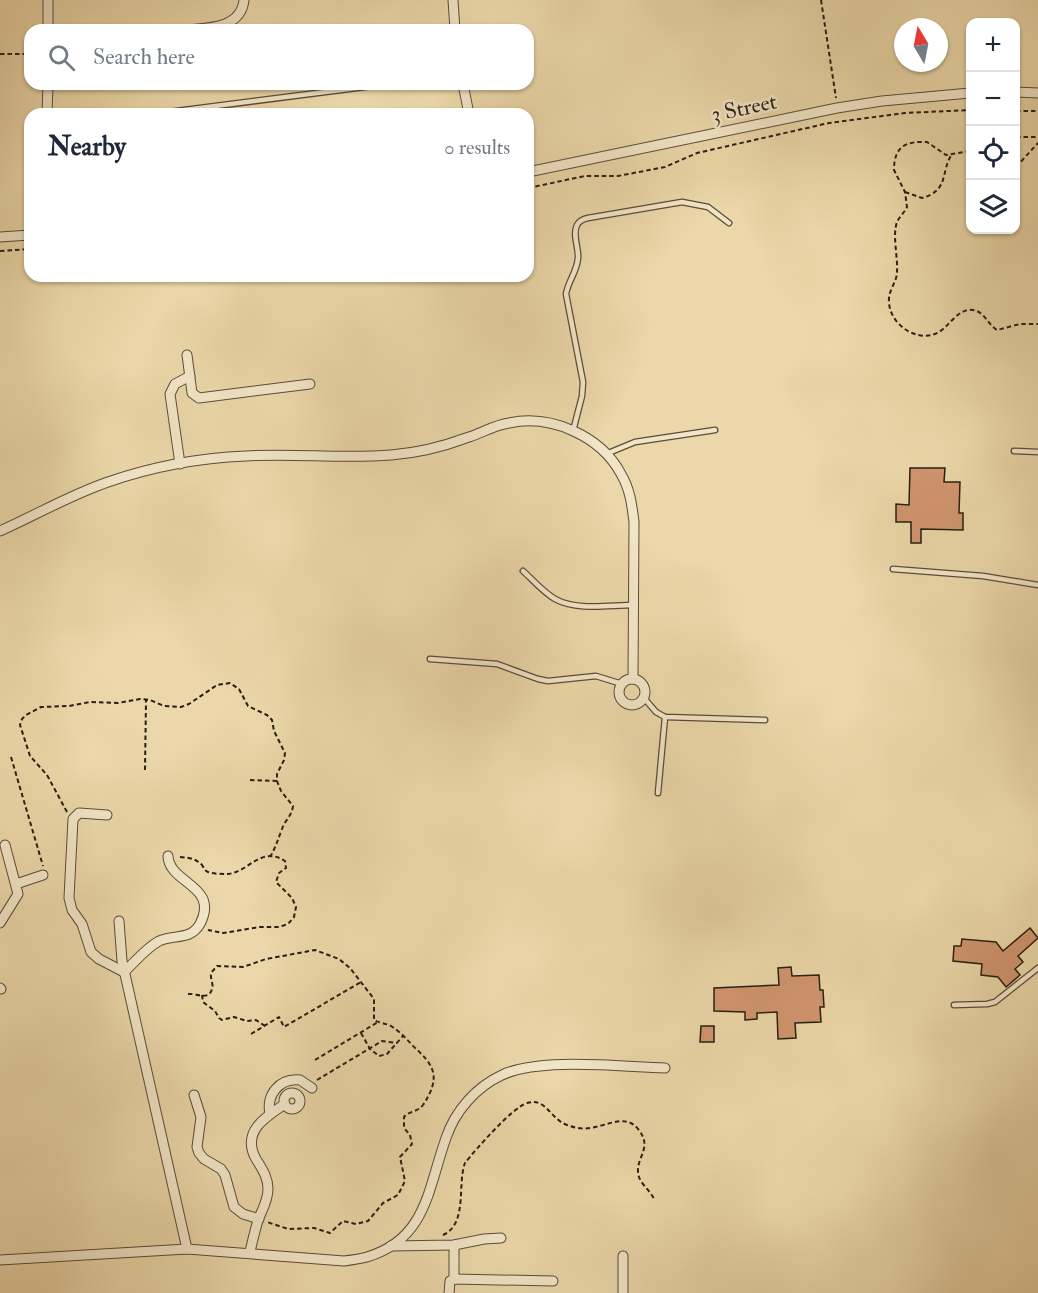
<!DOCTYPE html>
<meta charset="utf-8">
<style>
body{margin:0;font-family:"IM FELL Double Pica",serif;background:#f6f6f7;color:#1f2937}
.controls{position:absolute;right:18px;top:18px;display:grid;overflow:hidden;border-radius:12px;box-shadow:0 2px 4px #0004}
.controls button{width:54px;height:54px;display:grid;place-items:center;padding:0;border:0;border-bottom:2px solid #e0e1e3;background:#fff;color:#1f2937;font:30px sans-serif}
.compass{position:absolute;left:894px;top:18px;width:54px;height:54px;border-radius:50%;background:#fff;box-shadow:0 2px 4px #0004;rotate:350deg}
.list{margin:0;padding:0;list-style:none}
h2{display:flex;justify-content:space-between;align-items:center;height:78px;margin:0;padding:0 24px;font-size:26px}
h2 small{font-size:20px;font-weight:400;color:#747a83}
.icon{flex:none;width:33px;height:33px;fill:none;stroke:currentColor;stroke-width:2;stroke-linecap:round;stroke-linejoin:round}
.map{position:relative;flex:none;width:1038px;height:1293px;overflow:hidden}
.search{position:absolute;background:#fff;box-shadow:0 2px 4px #0004;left:24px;top:24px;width:510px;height:66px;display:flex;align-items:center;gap:15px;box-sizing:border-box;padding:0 21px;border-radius:18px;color:#747a83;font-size:22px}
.panel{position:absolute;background:#fff;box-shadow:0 2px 4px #0004;left:24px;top:108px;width:510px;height:174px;border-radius:18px}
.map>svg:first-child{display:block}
.building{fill:#d0956f;stroke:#281e15;stroke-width:1.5}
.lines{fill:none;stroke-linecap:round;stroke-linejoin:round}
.service-casing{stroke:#594c3a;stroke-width:7}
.minor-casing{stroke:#594c3a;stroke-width:11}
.path{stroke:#281e15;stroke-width:2;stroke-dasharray:4.5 3;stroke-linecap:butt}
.service{stroke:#f2e5c7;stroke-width:4.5}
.minor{stroke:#f2e5c7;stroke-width:9}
.labels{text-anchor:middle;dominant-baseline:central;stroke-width:5;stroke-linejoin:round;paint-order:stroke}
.street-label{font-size:22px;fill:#281e15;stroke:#f2e5c7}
</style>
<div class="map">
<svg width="1038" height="1293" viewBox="0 0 1038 1293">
<rect width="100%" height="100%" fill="#ebd7a9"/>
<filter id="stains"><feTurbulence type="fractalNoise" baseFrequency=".00333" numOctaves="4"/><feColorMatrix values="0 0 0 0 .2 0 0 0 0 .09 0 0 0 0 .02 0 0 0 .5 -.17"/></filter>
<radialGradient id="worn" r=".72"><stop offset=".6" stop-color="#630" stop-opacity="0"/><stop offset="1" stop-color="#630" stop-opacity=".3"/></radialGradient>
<g class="building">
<path d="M 910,468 L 945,468 L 944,482 L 960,482 L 959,513 L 963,513 L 963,530 L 921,529 L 921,543 L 911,543 L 911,522 L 896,522 L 896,504 L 909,505 Z"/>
<path d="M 1030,928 L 1038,938 L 1018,956 L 1023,962 L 1015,969 L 1020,975 L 1006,987 L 998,977 L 981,975 L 982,964 L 953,961 L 954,946 L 961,946 L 962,939 L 996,942 L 1003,951 Z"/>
<path d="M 791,967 L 792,976 L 819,975 L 820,990 L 823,990 L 824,1007 L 820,1007 L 821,1022 L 795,1023 L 796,1038 L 778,1039 L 777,1012 L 757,1013 L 757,1019 L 745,1020 L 745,1012 L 714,1011 L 714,988 L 779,985 L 778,968 Z"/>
<path d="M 701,1026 L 714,1026 L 714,1042 L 700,1042 Z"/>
</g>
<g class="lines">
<defs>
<g id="service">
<path d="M 153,114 L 388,84"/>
<path d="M 573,431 L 582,396 L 583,382 L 566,294 C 568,281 577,272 578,258 C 579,248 572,235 577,225 C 579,221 583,219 588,218 L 682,202 L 708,207 L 729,223"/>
<path d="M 1014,451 L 1038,452"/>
<path d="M 606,454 L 635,442 L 715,430"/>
<path d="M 893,569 L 983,576 L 1038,585"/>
<path d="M 523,571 C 533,580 543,592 555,599 C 577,611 609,605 634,605"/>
<path d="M 430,659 L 497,664 L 538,679 L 548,681 L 596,676 L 622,684"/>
<path d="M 644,698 L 656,712 L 665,717 L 765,720"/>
<path d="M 658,793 L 665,717"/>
<path d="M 954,1005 L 987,1004 L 995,1002 L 1038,968"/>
</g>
<g id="minor">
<path d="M 453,0 L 455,30"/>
<path d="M 48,30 L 48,0"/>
<path d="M 185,30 C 207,28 241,29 244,0"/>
<path d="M 463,84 L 469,114"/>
<path d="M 1016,92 L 1038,93"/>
<path d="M 47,114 L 48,84"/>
<path d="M 528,172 L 837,108 L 882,101 L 970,93"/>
<path d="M 0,237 L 30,235"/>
<path d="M 187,355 L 192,393 L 199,398 L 310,384"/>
<path d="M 180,464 L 170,394 L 175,384 L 190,376"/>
<path d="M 0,531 C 36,515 70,495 108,482 C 151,467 199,458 246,456 C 294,453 342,459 391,455 C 416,453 442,447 466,438 C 480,434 494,425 509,423 C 551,414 601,436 621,474 C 630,489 632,505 634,522 L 633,679"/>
<circle cx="632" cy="692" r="13"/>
<path d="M 107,815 L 79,813 L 73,819 L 69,898 L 72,910 L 82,924 L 91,952 L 99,959 L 124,972 C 135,962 146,948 159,941 C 174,934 190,941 200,924 C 220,885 169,884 168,856"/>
<path d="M 16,884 L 43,875"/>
<path d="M 119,921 L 122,961 L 187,1249"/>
<path d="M 0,923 L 18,894 L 5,845"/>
<path d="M 0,988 L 1,989"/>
<circle cx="292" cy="1101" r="8"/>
<path d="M 194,1095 L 201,1117 L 197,1147 L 199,1153 L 204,1159 L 221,1169 L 225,1175 L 234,1207 L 243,1214 L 259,1219"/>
<path d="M 270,1114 C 266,1095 279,1078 300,1080 L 312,1088"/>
<path d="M 391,1246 L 454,1245 L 484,1239 L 501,1238"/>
<path d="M 250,1252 C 252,1242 255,1231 258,1220 C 262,1210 268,1201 268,1189 C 268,1177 262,1169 256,1159 C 241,1132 265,1117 285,1104"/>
<path d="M 623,1256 L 623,1293"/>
<path d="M 0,1260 L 187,1249 L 344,1261 C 352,1260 360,1259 367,1257 C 427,1239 428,1188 446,1138 C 455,1111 476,1087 502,1075 C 540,1057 622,1067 665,1068"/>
<path d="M 454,1279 L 454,1245"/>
<path d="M 449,1293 L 450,1281 L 454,1279 L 553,1281"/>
</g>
</defs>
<use href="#service" class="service-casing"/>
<use href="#minor" class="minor-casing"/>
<g class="path">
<path d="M 821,0 L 836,98"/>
<path d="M 0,54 L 30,54"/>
<path d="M 1016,111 L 1038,111"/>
<path d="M 1016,137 L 1038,137"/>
<path d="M 970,151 L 946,155 L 927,142 C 906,141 894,146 894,170 L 905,192 L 907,207 C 904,214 897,218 896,226 C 893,239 898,258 897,272 C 897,281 890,288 889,298 C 887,321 913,342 935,334 C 949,329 956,308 973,310 C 985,312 988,325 997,330 L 1020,324 L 1038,324"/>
<path d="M 1016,167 L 1038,143"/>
<path d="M 528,188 L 585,176 L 618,176 L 665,167 L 697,153 L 829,123 L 905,113 L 970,110"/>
<path d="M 905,192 L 922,198 C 950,190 940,172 952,154"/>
<path d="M 0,251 L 30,249"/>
<path d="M 11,757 L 43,866"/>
<path d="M 145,770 L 146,699"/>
<path d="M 250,780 L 277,781"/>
<path d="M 67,812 L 47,775 L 30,756 L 20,725 L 22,719 L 26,715 L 41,707 L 69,706 L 90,702 L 118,703 L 140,699 L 150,700 L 164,706 L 181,707 L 189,704 L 217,685 L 230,683 L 239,689 L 248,706 L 267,715 L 272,720 L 274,731 L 285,753 L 284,760 L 277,774 L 277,781 L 281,791 L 293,806 C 292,816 285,820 282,829 C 278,839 276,847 270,857"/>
<path d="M 180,857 C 189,858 195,858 202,865 C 204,868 205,871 208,872 C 213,874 223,874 227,874 C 248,873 261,845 285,861 L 286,868 L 279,873 L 276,882 L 292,898 L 296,907 L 294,917 L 288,924 L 279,927 L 260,927 L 223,933 L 208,930"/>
<path d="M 188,994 C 196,993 209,1001 212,989 C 214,985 210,979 211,973 L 217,966 L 243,967 L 266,959 L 315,950 L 339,959 L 350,968 L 374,999 L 374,1020 C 379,1023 385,1023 391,1026 C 399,1031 406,1038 412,1045 C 434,1065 442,1076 423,1105 C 418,1112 409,1111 404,1117 L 404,1128 L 410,1135 L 412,1144 L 400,1157 L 405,1181 L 398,1195 L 383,1203 L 368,1221 L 356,1224 L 343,1221 L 330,1233 L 314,1228 L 288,1229 L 267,1222"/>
<path d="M 202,995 L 203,1002 L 215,1011 L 219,1018 L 222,1020 L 234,1017 L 247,1021 L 256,1020 L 265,1026"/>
<path d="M 361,1033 L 370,1049 L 379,1056 L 387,1054 L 403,1036"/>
<path d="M 251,1034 L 279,1017 L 284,1027 L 361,982"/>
<path d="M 315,1060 L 378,1022"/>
<path d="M 317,1080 L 382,1041 L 397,1043"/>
<path d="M 443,1235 C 468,1224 457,1184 465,1163 C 475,1150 514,1106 527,1103 C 544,1098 549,1114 561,1122 C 566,1125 572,1127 578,1128 C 601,1132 623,1110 638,1129 C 653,1147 637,1156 638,1172 C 638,1182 650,1190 654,1199"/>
</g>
<use href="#service" class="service"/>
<use href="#minor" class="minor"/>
</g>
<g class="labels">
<g class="street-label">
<text transform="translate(744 108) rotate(-12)">3 Street</text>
</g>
</g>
<rect width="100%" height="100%" filter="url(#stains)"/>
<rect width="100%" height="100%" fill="url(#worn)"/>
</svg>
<div class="controls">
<button>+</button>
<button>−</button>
<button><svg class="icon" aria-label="locate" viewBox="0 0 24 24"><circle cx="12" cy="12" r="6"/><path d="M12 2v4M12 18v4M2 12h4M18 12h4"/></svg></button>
<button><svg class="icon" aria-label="layers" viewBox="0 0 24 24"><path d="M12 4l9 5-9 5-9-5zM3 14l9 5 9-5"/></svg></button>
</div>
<svg class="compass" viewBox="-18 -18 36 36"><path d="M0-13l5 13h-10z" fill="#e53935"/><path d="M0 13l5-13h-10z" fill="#747a83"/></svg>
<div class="search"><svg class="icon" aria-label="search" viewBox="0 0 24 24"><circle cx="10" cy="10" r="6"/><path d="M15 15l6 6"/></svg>Search here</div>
<section class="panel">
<h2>Nearby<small>0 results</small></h2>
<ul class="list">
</ul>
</section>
</div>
